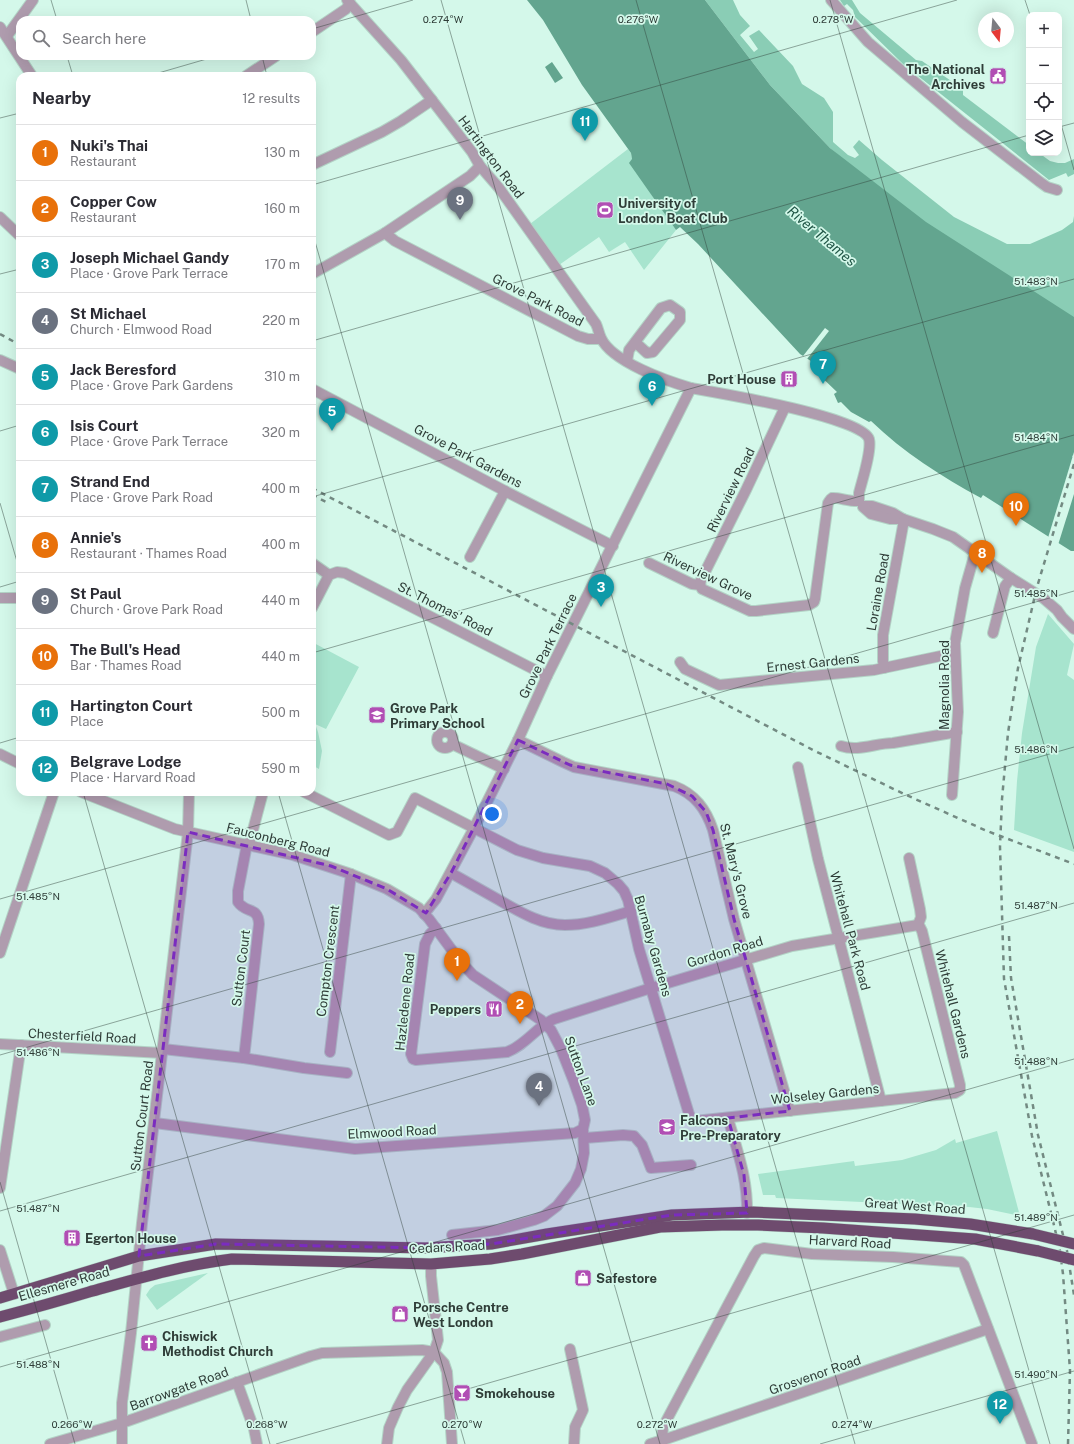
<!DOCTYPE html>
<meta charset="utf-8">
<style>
body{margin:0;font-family:"Public Sans",sans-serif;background:#f2f2f3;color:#2b2b33}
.controls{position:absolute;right:12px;top:12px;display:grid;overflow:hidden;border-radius:8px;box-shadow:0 4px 16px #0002}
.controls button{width:36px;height:36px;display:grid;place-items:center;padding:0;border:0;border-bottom:1px solid #e1e1e2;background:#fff;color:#2b2b33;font:20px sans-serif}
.compass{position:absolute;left:978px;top:12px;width:36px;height:36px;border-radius:50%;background:#fff;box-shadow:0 4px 16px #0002;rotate:164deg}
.you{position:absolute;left:492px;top:814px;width:14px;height:14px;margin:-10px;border:3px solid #fff;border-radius:50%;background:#1a73e8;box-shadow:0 0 0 6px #1a73e833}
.badge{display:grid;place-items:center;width:26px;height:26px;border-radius:50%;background:#d93025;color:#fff;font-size:13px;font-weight:700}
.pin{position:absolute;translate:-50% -33px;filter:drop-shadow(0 1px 2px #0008)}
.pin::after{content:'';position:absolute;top:21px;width:14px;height:12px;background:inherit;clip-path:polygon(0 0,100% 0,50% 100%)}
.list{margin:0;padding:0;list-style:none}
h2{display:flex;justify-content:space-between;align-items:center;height:52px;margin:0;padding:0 16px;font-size:17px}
h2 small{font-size:13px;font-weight:400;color:#7c7c81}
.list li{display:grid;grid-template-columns:26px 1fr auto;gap:12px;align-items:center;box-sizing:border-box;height:56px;padding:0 16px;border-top:1px solid #e1e1e2}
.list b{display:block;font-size:15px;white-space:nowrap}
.list p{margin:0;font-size:13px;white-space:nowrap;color:#7c7c81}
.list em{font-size:13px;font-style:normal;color:#7c7c81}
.icon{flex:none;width:22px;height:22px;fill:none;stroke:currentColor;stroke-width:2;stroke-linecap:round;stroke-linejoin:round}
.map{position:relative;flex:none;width:1074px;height:1444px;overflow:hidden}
.search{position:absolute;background:#fff;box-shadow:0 4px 16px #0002;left:16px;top:16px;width:300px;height:44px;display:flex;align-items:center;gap:10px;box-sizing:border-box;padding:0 14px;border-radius:12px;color:#7c7c81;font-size:15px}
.panel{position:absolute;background:#fff;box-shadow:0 4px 16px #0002;left:16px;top:72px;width:300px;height:724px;border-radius:12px}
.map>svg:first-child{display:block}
.green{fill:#a7e4ce}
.forest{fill:#8acdb5}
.water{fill:#63a58f}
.pier{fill:#d4f8ea}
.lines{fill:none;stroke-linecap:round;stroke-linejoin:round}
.minor-casing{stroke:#b3d3c6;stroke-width:12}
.tertiary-casing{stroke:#b3d3c6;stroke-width:12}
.trunk-casing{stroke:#b3d3c6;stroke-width:12}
.minor{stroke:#af9cae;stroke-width:10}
.tertiary{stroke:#af9cae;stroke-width:10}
.trunk{stroke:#6e4b6e;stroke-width:11}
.rail{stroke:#738a82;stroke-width:2.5;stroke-dasharray:5 5;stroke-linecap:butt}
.trunk-bridge-casing{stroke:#b3d3c6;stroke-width:12;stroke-linecap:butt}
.trunk-bridge{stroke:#6e4b6e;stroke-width:11}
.marked{fill:#7b2cbf;fill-opacity:0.2;stroke:#7b2cbf;stroke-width:3;stroke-dasharray:8 5;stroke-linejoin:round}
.ticks{fill:none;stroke:#2f3d38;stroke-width:1;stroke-opacity:0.45}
.labels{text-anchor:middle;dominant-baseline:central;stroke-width:3.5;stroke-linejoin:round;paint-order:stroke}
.poi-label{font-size:13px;font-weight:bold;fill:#2f3d38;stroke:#d4f8ea;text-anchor:start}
.street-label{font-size:13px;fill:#2f3d38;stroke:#d4f8ea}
.water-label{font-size:14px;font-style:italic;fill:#205646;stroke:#d4f8ea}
.ticks-label{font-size:10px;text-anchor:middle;fill:#2f3d38;stroke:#d4f8ea;stroke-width:3.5;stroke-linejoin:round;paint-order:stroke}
</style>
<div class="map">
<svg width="1074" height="1444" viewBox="0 0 1074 1444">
<rect width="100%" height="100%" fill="#d4f8ea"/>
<g class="green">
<path d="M 628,149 L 631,153 L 632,159 L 653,197 L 676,230 L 644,270 L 625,242 L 609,252 L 599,237 L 559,265 L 530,224 Z"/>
<path d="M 1048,614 L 1074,644 L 1067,675 L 1074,680 L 1074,852 L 1014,830 L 1017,781 L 1022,733 L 1036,647 Z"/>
<path d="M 312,642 L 359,667 L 326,729 L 315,724 L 318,732 L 322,751 L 319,769 L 312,765 Z"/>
<path d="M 997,1131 L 1020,1216 L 987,1209 L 969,1207 L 776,1198 L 775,1195 L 763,1195 L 758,1174 L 854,1161 L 855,1166 L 902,1160 L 936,1150 L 955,1139 L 956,1143 Z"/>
<path d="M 208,1273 L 157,1310 L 146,1295 L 150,1289 L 155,1285 Z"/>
</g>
<g class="forest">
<path d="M 705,0 L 733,0 L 740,15 L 750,26 L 740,35 L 754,52 L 758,49 L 749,36 L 759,30 L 793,66 L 802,84 L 824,98 L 833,112 L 833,142 L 848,155 L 855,158 L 859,155 L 853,147 L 859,140 L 882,160 L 954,217 L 1007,244 L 1030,244 L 1062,230 L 1073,222 L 1074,216 L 1074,326 L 941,244 L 830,148 L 770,85 Z"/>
<path d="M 840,0 L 852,0 L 860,13 L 916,60 L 922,61 L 963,89 L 963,95 L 1029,145 L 1029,153 L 1039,153 L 1050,161 L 1058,163 L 1065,163 L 1074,159 L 1074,174 L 1068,177 L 1066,173 L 1049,180 L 903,64 L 855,17 L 853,10 L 847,4 L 844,6 Z"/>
</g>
<g class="water">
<path d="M 527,0 L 705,0 L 770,85 L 830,148 L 926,222 L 1074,317 L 1074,455 L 1072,456 L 1074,458 L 1074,551 L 1071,551 L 983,495 L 981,498 C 942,477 903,452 871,421 L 869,422 L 851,412 L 841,402 L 838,403 L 834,394 L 837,392 L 813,369 L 814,363 L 800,354 L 698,244 L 680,227 L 676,230 L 629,163 L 632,159 L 631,153 L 582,85 L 543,20 Z"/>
<path d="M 552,62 L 563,78 L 555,83 L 545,67 Z"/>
</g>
<g class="pier">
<path d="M 825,328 L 829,331 L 807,359 L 803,356 Z"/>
<path d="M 1074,452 L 1074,494 L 1058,545 L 1048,538 Z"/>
</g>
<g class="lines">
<defs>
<g id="minor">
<path d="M 347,0 L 401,60 L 472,152 L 480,166 L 499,188 L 596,324 C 598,328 599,334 601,338 C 612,362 667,381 691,388 C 719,393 862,417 869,439 C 872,450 862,481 859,493 L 859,501"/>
<path d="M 831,0 L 868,42 L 962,122 L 1040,182 L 1047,187 L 1057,190"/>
<path d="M 0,27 L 32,76"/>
<path d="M 312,32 L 346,9 L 350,3"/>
<path d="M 7,36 L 33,0"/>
<path d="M 246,76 L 276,56"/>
<path d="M 312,165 L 382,132 L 401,121 L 432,100"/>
<path d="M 0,217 L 20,236"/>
<path d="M 385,233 L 395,241 L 578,336 L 588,339 L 601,339"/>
<path d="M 312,274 L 385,233 L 470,176 L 480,166"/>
<path d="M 627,361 L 629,350 L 661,308 L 670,305 L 680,312 L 680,320 L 653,352 L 647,353 L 635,342"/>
<path d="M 312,389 L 505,491 L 613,546"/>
<path d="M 863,506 L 872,506 L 893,513 L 903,519"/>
<path d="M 863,507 L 871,514 L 890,519 L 903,519 L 933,529 L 953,537 L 1011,578 L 1043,598 L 1057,610 L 1062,617 L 1074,629"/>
<path d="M 470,557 L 505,491"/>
<path d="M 312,563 L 329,575"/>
<path d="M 649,563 L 692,584 L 700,585 L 702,589 L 750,611 L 756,611 L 809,605 L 814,602 L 815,599 L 828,503 C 829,502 830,499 832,498 C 837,497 851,502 859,501"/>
<path d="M 700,585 L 701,580 L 746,490 L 785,407"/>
<path d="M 0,598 L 20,598"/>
<path d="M 312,608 L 329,575 L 337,572 L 345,573 L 547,676"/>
<path d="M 993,633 L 1005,586 L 1011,578"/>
<path d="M 680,662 L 685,669 L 719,685 L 874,670 L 955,653"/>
<path d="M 884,668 L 883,661 L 883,635 L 904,520"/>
<circle cx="445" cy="740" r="8"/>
<path d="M 518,740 L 563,762 L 574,767 L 674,786 C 695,794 706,809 713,830 L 734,919 L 790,1111"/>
<path d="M 452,744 L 504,769"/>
<path d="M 841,746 C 858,752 876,743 893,743 L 957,732"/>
<path d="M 0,754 L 20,764"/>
<path d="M 798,767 L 818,859 L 881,1101"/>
<path d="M 81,792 L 175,829 L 293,855 L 351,874 L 387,889 L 419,908 L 429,919 L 460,961 L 473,975 L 541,1020 L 551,1030 L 561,1049 L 574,1082 L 582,1105 L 585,1120 L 583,1129 L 584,1153 L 581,1169 L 575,1183 L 557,1206 L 544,1216 L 534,1220 L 498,1230 L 452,1235"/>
<path d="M 304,792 L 389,835 L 397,832 L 415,798 L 517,850 L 543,858 L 590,866 L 605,873 L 618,884 L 624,891 L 628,900 L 639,949 L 689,1114 L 691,1118 L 695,1121 L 955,1093 L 960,1090 L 960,1085 L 922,931 L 920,927 L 918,925"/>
<path d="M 952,795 L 958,712 L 955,643 L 965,588 L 975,553"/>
<path d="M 249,845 L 263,792"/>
<path d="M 909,858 L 920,909 L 921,917 L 918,925"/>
<path d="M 451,873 C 467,882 483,891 499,900 C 520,912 541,925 565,925 C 588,925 610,917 631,911"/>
<path d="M 424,914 L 436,899 L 474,828 L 518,740 L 547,676 L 691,388"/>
<path d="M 436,928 L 430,934 L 425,944 L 411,1054 L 413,1059 L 416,1060 L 507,1052 C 526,1045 536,1027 554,1019 L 651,988 L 792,946 L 918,925"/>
<path d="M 0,953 L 54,792"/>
<path d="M 0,1044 L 162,1053"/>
<path d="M 163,1049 L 244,1058 L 304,1068 L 347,1073"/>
<path d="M 330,1052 L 351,874"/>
<path d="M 244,1058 L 259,924 C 258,906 246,914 238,902 L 238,891 L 247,844"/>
<path d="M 728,1118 C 737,1150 748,1179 747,1213"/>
<path d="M 155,1123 L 355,1149 L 575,1133 L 583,1129"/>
<path d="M 585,1138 L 623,1135 L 634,1136 L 642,1145 L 651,1168 L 691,1165"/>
<path d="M 0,1188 L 21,1045"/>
<path d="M 0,1250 L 14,1294"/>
<path d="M 0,1337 L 45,1325"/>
<path d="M 570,1349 L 583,1410 L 575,1427 L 574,1444"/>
<path d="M 434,1352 L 444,1363 L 447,1372 L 452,1444"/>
<path d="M 237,1382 L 254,1429 L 257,1444"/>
<path d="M 662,1441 L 663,1427 L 672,1410 L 754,1256 L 758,1250 L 764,1248 L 812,1254 L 893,1257 L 961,1262 L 964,1265 L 1032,1444"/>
<path d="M 50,1444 L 122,1423 L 311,1356 L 322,1353 L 422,1350 L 434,1352"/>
<path d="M 387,1444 L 389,1428 L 398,1407 L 407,1390 L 434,1352 L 438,1340 L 431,1276 L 431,1264"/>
<path d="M 650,1444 L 666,1439 L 988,1329"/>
</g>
<g id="tertiary">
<path d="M 0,360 L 20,369"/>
<path d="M 122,1444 L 122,1403 L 131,1333 L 142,1223 L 188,832 L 189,792"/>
</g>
<g id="trunk">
<path d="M 0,1298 L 139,1256 L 216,1244 L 426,1248 L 491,1244 L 547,1234 L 672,1215 L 752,1212 L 915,1219 L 970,1224 L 1033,1234"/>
<path d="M 0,1317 C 30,1309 59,1301 89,1292 C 136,1279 183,1265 232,1259 L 431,1264 L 490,1259 L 522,1254 L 660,1227 L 722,1225 L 758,1225 L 823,1228 L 975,1239 L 1038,1251"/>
</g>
</defs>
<use href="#minor" class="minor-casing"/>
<use href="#tertiary" class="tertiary-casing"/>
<use href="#trunk" class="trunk-casing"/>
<use href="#minor" class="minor"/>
<use href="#tertiary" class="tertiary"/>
<use href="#trunk" class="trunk"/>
<g class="rail">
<path d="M 0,334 L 20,345"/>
<path d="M 312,488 L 813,750 L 904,794 L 987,831 L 1074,864"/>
<path d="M 312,495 L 326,502"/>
<path d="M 1009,936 L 1011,978 L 1038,1135 L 1067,1251 L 1074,1295"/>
<path d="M 1068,1444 L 1070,1370 L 1063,1274 L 1060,1251 L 1053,1221 L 1032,1136 L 1004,979 L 1000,847 L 1002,799 L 1008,733 L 1018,668 L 1037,587 L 1074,464"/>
</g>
<defs>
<g id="trunk-bridge">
<path d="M 1033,1234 L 1074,1244"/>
<path d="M 1038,1251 L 1074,1260"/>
</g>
</defs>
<use href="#trunk-bridge" class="trunk-bridge-casing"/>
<use href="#trunk-bridge" class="trunk-bridge"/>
</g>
<path class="marked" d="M 518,740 L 570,765 L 667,784 L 692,796 L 706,812 L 713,830 L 734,919 L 790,1111 L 728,1118 L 744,1175 L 747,1213 L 672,1215 L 491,1244 L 426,1248 L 216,1244 L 139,1256 L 188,832 L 331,866 L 387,889 L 426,913 L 451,873 Z"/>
<path class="ticks" d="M 51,0 L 57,20M 246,0 L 251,20M 441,0 L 855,1444M 636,0 L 1050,1444M 830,0 L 1074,849M 1025,0 L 1030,15M 312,29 L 413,0M 67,56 L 73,76M 262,56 L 267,76M 148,76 L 217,56M 1059,117 L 1074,170M 0,118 L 20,113M 1059,127 L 1074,123M 312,185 L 957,0M 312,231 L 660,1444M 0,274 L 20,269M 312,341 L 1029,135M 0,431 L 20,425M 312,497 L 1074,279M 0,503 L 20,572M 0,587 L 20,581M 312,653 L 1074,435M 0,743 L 20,737M 83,792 L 270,1444M 278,792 L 465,1444M 0,899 L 1074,591M 0,1055 L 1074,747M 0,1182 L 75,1444M 0,1211 L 1074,903M 0,1367 L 1074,1059M 276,1444 L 1074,1215M 820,1444 L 1074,1371"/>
<defs>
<symbol id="civic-square" viewBox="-11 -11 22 22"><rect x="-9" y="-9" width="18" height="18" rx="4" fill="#b14eb4" stroke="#d4f8ea"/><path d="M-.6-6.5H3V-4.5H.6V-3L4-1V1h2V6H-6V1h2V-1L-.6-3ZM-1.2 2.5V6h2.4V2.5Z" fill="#fff"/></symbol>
<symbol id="stadium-square" viewBox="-11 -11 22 22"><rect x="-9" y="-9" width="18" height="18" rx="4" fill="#b14eb4" stroke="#d4f8ea"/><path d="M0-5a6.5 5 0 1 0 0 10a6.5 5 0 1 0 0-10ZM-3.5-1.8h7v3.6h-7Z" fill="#fff"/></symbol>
<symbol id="building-square" viewBox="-11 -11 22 22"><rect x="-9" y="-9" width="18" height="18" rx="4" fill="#b14eb4" stroke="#d4f8ea"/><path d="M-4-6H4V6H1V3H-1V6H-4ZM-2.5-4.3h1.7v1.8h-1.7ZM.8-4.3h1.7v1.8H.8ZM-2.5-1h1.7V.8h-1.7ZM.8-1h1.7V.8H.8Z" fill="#fff"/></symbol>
<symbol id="school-square" viewBox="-11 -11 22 22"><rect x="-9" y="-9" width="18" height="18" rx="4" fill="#b14eb4" stroke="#d4f8ea"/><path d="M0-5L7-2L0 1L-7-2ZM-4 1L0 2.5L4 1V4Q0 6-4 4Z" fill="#fff"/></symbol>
<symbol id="restaurant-square" viewBox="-11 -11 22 22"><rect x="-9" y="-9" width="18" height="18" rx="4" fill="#b14eb4" stroke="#d4f8ea"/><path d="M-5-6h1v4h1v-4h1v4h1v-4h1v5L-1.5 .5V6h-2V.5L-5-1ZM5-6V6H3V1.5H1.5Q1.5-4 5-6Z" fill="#fff"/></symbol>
<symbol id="shop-square" viewBox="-11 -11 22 22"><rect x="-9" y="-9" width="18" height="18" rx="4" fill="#b14eb4" stroke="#d4f8ea"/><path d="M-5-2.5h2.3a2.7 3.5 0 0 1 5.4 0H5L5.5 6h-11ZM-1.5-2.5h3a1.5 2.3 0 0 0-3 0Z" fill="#fff"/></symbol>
<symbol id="church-square" viewBox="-11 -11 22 22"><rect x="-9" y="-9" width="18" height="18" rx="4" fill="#b14eb4" stroke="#d4f8ea"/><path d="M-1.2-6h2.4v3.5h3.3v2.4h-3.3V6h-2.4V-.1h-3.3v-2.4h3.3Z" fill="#fff"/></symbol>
<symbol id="bar-square" viewBox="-11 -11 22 22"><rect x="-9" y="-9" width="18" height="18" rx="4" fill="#b14eb4" stroke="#d4f8ea"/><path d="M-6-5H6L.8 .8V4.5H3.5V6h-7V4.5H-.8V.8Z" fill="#fff"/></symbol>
</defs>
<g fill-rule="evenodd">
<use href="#civic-square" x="988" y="66" width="20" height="20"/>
<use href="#stadium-square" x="595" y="200" width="20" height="20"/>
<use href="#building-square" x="779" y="369" width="20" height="20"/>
<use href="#school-square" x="367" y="705" width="20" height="20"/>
<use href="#restaurant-square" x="484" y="999" width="20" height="20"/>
<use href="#school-square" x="657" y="1117" width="20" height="20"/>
<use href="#building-square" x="62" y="1228" width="20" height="20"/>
<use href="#shop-square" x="573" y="1268" width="20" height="20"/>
<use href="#shop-square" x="390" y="1304" width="20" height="20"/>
<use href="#church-square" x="139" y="1333" width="20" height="20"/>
<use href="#bar-square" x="452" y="1383" width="20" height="20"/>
</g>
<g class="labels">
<g class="poi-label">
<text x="985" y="69" text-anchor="end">The National<tspan x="985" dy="15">Archives</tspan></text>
<text x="618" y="203">University of<tspan x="618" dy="15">London Boat Club</tspan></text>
<text x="776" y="379" text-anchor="end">Port House</text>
<text x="390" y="708">Grove Park<tspan x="390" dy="15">Primary School</tspan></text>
<text x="481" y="1009" text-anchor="end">Peppers</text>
<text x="680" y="1120">Falcons<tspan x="680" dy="15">Pre-Preparatory</tspan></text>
<text x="85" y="1238">Egerton House</text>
<text x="596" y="1278">Safestore</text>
<text x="413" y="1307">Porsche Centre<tspan x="413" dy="15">West London</tspan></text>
<text x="162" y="1336">Chiswick<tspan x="162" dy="15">Methodist Church</tspan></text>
<text x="475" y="1393">Smokehouse</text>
</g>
<g class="street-label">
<text transform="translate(491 157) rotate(53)">Hartington Road</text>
<text transform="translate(538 300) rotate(27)">Grove Park Road</text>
<text transform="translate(468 456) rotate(28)">Grove Park Gardens</text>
<text transform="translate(731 490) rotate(-64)">Riverview Road</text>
<text transform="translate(708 576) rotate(25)">Riverview Grove</text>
<text transform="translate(878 592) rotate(-80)">Loraine Road</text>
<text transform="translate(445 609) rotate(27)">St. Thomas' Road</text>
<text transform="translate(548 646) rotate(-64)">Grove Park Terrace</text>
<text transform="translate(813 663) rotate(-6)">Ernest Gardens</text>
<text transform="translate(944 685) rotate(-90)">Magnolia Road</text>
<text transform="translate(278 840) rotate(14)">Fauconberg Road</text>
<text transform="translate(736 871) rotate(76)">St. Mary's Grove</text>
<text transform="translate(850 931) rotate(75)">Whitehall Park Road</text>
<text transform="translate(653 946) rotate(74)">Burnaby Gardens</text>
<text transform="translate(725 952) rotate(-17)">Gordon Road</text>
<text transform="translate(328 961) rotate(-83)">Compton Crescent</text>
<text transform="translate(241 968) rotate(-83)">Sutton Court</text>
<text transform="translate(405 1002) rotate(-84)">Hazledene Road</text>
<text transform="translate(953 1004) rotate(76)">Whitehall Gardens</text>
<text transform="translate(82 1036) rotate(3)">Chesterfield Road</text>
<text transform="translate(581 1071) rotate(70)">Sutton Lane</text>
<text transform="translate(825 1094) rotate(-6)">Wolseley Gardens</text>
<text transform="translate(142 1116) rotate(-83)">Sutton Court Road</text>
<text transform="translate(392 1132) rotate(-3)">Elmwood Road</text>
<text transform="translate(915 1206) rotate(4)">Great West Road</text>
<text transform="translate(850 1242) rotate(3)">Harvard Road</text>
<text transform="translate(447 1247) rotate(-3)">Cedars Road</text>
<text transform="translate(64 1284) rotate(-16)">Ellesmere Road</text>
<text transform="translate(815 1375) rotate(-19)">Grosvenor Road</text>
<text transform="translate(179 1389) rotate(-20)">Barrowgate Road</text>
</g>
<g class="water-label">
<text transform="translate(822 236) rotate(40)">River Thames</text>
</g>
</g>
<g class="ticks-label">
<text x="443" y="23">0.274°W</text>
<text x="638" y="23">0.276°W</text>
<text x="833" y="23">0.278°W</text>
<text x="1036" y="285">51.483°N</text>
<text x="1036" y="441">51.484°N</text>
<text x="1036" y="597">51.485°N</text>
<text x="1036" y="753">51.486°N</text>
<text x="38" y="900">51.485°N</text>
<text x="1036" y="909">51.487°N</text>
<text x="38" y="1056">51.486°N</text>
<text x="1036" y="1065">51.488°N</text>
<text x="38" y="1212">51.487°N</text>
<text x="1036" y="1221">51.489°N</text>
<text x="38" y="1368">51.488°N</text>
<text x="1036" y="1378">51.490°N</text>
<text x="72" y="1428">0.266°W</text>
<text x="267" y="1428">0.268°W</text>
<text x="462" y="1428">0.270°W</text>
<text x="657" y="1428">0.272°W</text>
<text x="852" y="1428">0.274°W</text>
</g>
</svg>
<div class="controls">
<button>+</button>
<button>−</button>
<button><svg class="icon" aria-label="locate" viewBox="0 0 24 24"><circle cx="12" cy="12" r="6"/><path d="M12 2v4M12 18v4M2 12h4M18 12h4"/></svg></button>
<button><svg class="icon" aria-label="layers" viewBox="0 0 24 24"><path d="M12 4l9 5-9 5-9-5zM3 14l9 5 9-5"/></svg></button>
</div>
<svg class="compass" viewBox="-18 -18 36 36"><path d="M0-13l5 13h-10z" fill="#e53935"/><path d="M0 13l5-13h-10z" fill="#7c7c81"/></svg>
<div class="you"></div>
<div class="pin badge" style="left:457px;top:981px;background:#e8710a">1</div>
<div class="pin badge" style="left:520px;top:1024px;background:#e8710a">2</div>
<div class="pin badge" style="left:601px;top:607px;background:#0f9aa8">3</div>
<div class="pin badge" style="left:539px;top:1106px;background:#6b7280">4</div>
<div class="pin badge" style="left:332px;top:431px;background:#0f9aa8">5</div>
<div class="pin badge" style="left:652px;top:406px;background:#0f9aa8">6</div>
<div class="pin badge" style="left:823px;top:384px;background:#0f9aa8">7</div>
<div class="pin badge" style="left:982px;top:573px;background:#e8710a">8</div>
<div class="pin badge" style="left:460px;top:220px;background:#6b7280">9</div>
<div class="pin badge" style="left:1016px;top:526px;background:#e8710a">10</div>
<div class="pin badge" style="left:585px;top:141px;background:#0f9aa8">11</div>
<div class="pin badge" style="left:1000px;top:1424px;background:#0f9aa8">12</div>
<div class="search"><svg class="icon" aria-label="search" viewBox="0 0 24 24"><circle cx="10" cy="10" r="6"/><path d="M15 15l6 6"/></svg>Search here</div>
<section class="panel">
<h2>Nearby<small>12 results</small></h2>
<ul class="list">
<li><span class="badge" style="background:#e8710a">1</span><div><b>Nuki's Thai</b><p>Restaurant</p></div><em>130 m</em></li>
<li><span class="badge" style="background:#e8710a">2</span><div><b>Copper Cow</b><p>Restaurant</p></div><em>160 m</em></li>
<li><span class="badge" style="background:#0f9aa8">3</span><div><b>Joseph Michael Gandy</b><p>Place · Grove Park Terrace</p></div><em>170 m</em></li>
<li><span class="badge" style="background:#6b7280">4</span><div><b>St Michael</b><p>Church · Elmwood Road</p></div><em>220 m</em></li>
<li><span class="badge" style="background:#0f9aa8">5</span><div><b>Jack Beresford</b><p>Place · Grove Park Gardens</p></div><em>310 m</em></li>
<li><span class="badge" style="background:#0f9aa8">6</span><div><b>Isis Court</b><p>Place · Grove Park Terrace</p></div><em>320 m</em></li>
<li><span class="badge" style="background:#0f9aa8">7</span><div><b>Strand End</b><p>Place · Grove Park Road</p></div><em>400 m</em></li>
<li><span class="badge" style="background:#e8710a">8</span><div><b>Annie's</b><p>Restaurant · Thames Road</p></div><em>400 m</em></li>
<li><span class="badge" style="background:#6b7280">9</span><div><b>St Paul</b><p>Church · Grove Park Road</p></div><em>440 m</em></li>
<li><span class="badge" style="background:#e8710a">10</span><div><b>The Bull's Head</b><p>Bar · Thames Road</p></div><em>440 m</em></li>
<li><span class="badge" style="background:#0f9aa8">11</span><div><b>Hartington Court</b><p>Place</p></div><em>500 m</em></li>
<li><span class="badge" style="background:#0f9aa8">12</span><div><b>Belgrave Lodge</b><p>Place · Harvard Road</p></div><em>590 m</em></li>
</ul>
</section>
</div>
